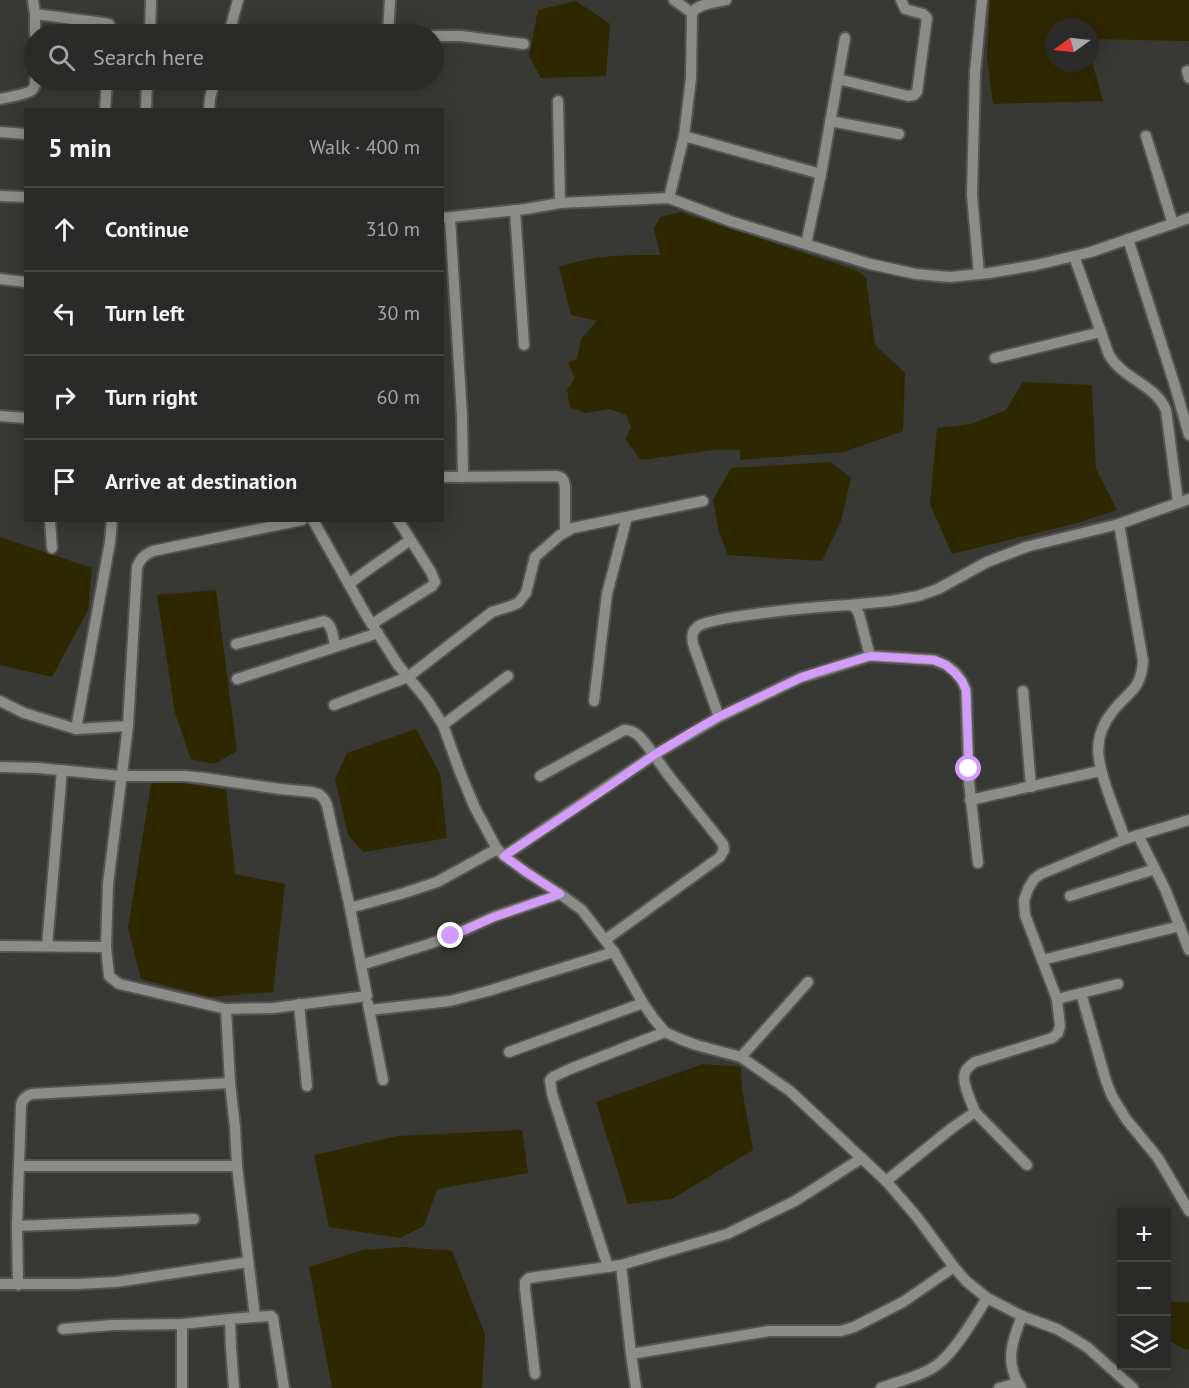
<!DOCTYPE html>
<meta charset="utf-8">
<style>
body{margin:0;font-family:"PT Sans",sans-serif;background:#323230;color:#f1f3f6}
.controls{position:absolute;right:18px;bottom:18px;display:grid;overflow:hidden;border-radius:0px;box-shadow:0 3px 15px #0003}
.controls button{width:54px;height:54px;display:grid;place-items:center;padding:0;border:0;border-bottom:2px solid #464645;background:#2a2a28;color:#f1f3f6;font:30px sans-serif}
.compass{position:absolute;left:1045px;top:18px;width:54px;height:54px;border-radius:50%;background:#2a2a28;box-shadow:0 3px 15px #0003;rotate:255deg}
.stop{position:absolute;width:18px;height:18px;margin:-14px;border:4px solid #d39cfc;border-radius:50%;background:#fff}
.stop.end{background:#d39cfc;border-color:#fff;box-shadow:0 2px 6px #0008}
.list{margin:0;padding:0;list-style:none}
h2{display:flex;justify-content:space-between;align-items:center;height:78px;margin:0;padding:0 24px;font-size:26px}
h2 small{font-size:20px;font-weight:400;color:#a5a7a8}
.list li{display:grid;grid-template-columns:39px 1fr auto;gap:18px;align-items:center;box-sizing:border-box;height:84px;padding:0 24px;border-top:2px solid #464645}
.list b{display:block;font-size:22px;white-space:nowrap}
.list em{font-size:20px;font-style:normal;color:#a5a7a8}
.icon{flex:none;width:33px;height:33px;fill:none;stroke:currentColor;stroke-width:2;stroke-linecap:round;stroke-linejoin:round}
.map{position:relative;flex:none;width:1189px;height:1388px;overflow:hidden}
.search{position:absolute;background:#2a2a28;box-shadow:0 3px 15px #0003;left:24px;top:24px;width:420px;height:66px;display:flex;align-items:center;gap:15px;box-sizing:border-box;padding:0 21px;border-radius:33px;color:#a5a7a8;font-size:22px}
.panel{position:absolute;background:#2a2a28;box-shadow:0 3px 15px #0003;left:24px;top:108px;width:420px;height:414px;border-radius:0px}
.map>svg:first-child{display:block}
.water{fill:#2e2800}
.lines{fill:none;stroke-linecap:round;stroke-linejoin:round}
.minor-casing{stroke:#555451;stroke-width:14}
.minor{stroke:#8c8c88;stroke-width:10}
.route{stroke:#d39cfc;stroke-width:8}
</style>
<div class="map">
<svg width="1189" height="1388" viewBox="0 0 1189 1388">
<rect width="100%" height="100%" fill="#383835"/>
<g class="water">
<path d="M 990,0 L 1189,0 L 1189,41 L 1090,39 L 1090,27 L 1054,27 L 1054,63 L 1090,63 L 1090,53 L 1103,101 L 993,104 L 987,57 Z"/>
<path d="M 576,1 L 610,24 L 606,76 L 541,78 L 529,56 L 538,10 Z"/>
<path d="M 680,212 L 858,271 L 866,278 L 875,345 L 905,373 L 903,431 L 844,452 L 740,460 L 740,450 L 714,450 L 641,460 L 625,439 L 631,427 L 626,415 L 610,409 L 585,413 L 570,407 L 567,390 L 575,378 L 568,363 L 577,359 L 581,339 L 597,321 L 571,315 L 559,267 C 593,255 624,255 660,255 L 654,228 L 660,217 Z"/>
<path d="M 1023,382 L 1092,385 L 1096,469 L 1117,510 L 1077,523 L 952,554 L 930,504 L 937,428 L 971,424 L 1006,410 Z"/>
<path d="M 831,462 L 851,478 L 841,521 L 822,561 L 728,555 L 719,532 L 713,500 L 731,468 Z"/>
<path d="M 0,537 L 92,568 L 88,610 L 52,677 L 0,665 Z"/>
<path d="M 216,590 L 237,751 L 214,764 L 191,759 L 175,713 L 157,595 Z"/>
<path d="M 416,729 L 440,774 L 447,838 L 363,852 L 348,835 L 335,779 L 347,753 Z"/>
<path d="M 152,778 L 226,790 L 235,874 L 285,884 L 273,992 L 210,997 L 141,979 L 128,928 Z"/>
<path d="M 703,1064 L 741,1067 L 742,1089 L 753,1150 L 672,1199 L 628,1204 L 596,1102 Z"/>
<path d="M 522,1130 L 528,1173 L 437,1189 L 424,1226 L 400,1238 L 329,1227 L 314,1155 L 398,1136 Z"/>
<path d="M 404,1247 L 452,1251 L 485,1334 L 482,1388 L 332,1388 L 309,1267 L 363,1250 Z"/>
<path d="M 1168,1302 L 1189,1302 L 1189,1351 L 1167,1340 L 1166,1306 Z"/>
</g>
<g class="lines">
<defs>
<g id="minor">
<path d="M 33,0 L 35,14 L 35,34"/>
<path d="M 674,0 L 692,13"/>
<path d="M 35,14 L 104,23 L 109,24 L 111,29 L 110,34"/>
<path d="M 150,34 L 151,0"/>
<path d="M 229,34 L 238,0"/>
<path d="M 388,34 L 390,0"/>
<path d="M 434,36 L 461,36 L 524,44"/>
<path d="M 1187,71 L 1189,78"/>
<path d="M 838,79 L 908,96 L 914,95 L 917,92 L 927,18 L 923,14 L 905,9 L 901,0"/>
<path d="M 0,99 C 8,97 26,95 32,90 C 36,86 35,84 35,80"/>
<path d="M 558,101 L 560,203"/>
<path d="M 105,110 L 107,80"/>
<path d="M 146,110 L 147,80"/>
<path d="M 209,110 L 210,98 L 215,80"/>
<path d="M 830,121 L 899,134"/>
<path d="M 0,132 L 26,134"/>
<path d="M 684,136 L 821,174"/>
<path d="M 1146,136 L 1173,224"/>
<path d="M 0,196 L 26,197"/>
<path d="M 669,198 L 684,136 L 691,78 L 692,13 C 699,3 715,3 726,0"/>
<path d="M 515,210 L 524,345"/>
<path d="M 442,218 L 526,209 L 560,203 L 669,198 L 730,221 L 870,264 L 916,274 L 950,277 L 989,273 L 1036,265 L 1091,252 L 1189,218"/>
<path d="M 450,218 L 462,416 L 463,477"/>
<path d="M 1128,239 L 1175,386 L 1189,435"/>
<path d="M 806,244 L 821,174 L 845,38"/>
<path d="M 1074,256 L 1109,355 C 1123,379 1156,385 1166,410 L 1178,502"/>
<path d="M 979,274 L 972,195 L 975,72 L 982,0"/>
<path d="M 0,279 L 26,282"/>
<path d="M 995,358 L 1101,332"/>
<path d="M 0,416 L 26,418"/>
<path d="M 442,477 L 556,476 C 563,477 564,480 565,487 L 565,532"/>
<path d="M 50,520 L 52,548"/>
<path d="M 313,520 L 366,615 L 398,665 L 427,700 L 443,725 L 460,772 L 475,808 L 497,849 L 504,856 L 526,872 L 560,894 L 582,910 L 614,952 L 643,1003 L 654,1019 L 665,1032 L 680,1039 L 696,1045 L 741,1057 L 790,1091 L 886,1181 L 917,1217 L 954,1267 L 966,1281 L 987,1298 L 1022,1316 L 1057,1329 L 1074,1339 L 1087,1347 L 1133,1388"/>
<path d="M 1119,524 L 1143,661 C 1141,690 1129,691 1113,711 C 1090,739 1098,764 1109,795 C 1114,810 1120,824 1125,839"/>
<path d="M 349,584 C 369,568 390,555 410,540"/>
<path d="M 849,605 L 891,601 L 918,596 L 938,589 L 987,562 L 1026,547 L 1119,524 L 1189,499"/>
<path d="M 372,624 L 432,586 L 435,582 L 431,572 L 398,520"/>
<path d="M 236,644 L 324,621 C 333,625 333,638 335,646"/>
<path d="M 237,679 L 378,633"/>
<path d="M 1023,691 L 1031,787"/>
<path d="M 0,701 L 24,713 L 76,729 L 128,726"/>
<path d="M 594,701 L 607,594 L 627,517"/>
<path d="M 334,705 L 408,677 L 492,612 L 511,606 L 518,603 L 526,593 L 535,557 L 560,535 L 573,528 L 703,501"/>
<path d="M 719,717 L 693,644 C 692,637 691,633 697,627 C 709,616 827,606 849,605 L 855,607 L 859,614 L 870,656"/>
<path d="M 443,725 L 508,676"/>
<path d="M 76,729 L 110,542 L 112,520"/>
<path d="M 0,767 L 38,768 L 122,776 L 185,776 L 204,778 L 280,789 L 312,792 L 319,794 L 324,799 L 327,805 L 350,908"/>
<path d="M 540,776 L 624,730 C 638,729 646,745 654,755 L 719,717 L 800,678 L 870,656 L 934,660 L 946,665 L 955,672 L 962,681 L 966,690 L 969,782 L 978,863"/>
<path d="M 970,800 L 1100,771"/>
<path d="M 1138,835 L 1165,889 L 1189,950"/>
<path d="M 504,856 L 654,755 L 669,776 L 723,844 L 724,850 L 720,857 L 605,940"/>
<path d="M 1070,896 L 1155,869"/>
<path d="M 0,946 L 106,947"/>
<path d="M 47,946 L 62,770"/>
<path d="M 1042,960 L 1180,926"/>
<path d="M 361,965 L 429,944 L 451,936 L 493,917 L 560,894"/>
<path d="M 1081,993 L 1106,1081 L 1112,1096 L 1126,1119 L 1158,1158 L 1189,1211"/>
<path d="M 1057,999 L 1118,984"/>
<path d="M 299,1004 L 307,1086"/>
<path d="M 368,1004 L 383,1080"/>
<path d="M 226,1009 L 119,984 L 109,976 L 106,947 L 108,884 L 128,726 L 137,567 C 141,558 144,555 153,551 L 302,520"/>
<path d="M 370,1010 L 450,1001 L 488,991 L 614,952"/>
<path d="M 509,1052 L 643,1003"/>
<path d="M 741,1057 L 808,982"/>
<path d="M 975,1112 L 1027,1165"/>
<path d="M 19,1166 L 237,1166"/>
<path d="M 886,1181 L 952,1128 L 975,1112 C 972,1104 961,1081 965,1073 C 966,1068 971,1065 975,1062 L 1052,1038 L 1058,1033 L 1060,1026 L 1057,999 L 1025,915 L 1024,900 L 1028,889 L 1034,879 L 1041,874 L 1125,839 L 1189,820"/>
<path d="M 17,1226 L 194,1219"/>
<path d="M 621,1265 L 631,1354 L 769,1331 L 841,1331 L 854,1327 L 903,1302 L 954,1267"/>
<path d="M 608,1267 L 552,1094 L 550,1080 L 553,1077 L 570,1069 L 665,1032"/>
<path d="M 0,1284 L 77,1284 L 116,1282 L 248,1262"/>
<path d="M 18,1285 L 17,1226 L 21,1105 C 23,1098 26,1096 32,1094 L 230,1083"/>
<path d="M 255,1317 L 271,1316 L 273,1318 L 284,1388"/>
<path d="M 182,1324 L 182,1388"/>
<path d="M 63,1329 L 113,1325 L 182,1324 L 230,1319"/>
<path d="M 631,1354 L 636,1388"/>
<path d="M 535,1374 L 525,1289 L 525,1282 L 529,1278 L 621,1265 L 727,1234 L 795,1201 L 862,1158"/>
<path d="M 234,1388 L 231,1348 L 230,1319 L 255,1317 L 237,1166 L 235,1127 L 230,1083 L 226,1009 L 273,1008 L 367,996 L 350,908 L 404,893 L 437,882 L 497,849"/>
<path d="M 881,1388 C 899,1381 922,1376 937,1365 C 955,1352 975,1317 987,1298"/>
<path d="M 999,1388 L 1018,1383"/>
<path d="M 1021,1388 C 1004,1363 1012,1341 1022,1316"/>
</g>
</defs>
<use href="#minor" class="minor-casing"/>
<use href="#minor" class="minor"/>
</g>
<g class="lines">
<path class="route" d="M 451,936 L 494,917 L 560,894 L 526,872 L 504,856 L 602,791 L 654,755 L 692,732 L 718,717 L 800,678 L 814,673 L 870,656 L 934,660 L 946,665 L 954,672 L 962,681 L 966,690 L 969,769"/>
</g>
</svg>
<div class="controls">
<button>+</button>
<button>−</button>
<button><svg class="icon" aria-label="layers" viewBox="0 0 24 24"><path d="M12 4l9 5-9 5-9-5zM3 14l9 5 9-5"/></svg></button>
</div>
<svg class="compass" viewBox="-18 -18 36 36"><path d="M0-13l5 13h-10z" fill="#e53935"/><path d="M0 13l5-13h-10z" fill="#a5a7a8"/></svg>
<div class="stop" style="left:969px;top:769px"></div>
<div class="stop end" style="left:451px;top:936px"></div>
<div class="search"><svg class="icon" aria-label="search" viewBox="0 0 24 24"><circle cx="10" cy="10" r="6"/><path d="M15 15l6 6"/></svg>Search here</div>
<section class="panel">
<h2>5 min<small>Walk · 400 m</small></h2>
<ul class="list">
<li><svg class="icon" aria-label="ahead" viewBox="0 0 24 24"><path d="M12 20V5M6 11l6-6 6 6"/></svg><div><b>Continue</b></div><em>310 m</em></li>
<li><svg class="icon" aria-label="left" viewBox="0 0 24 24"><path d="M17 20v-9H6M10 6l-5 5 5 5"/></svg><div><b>Turn left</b></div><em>30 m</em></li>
<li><svg class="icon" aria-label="right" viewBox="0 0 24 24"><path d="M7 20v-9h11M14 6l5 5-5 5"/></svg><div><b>Turn right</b></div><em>60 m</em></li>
<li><svg class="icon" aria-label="arrive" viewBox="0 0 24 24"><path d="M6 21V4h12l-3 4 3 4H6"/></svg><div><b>Arrive at destination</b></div></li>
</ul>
</section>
</div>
